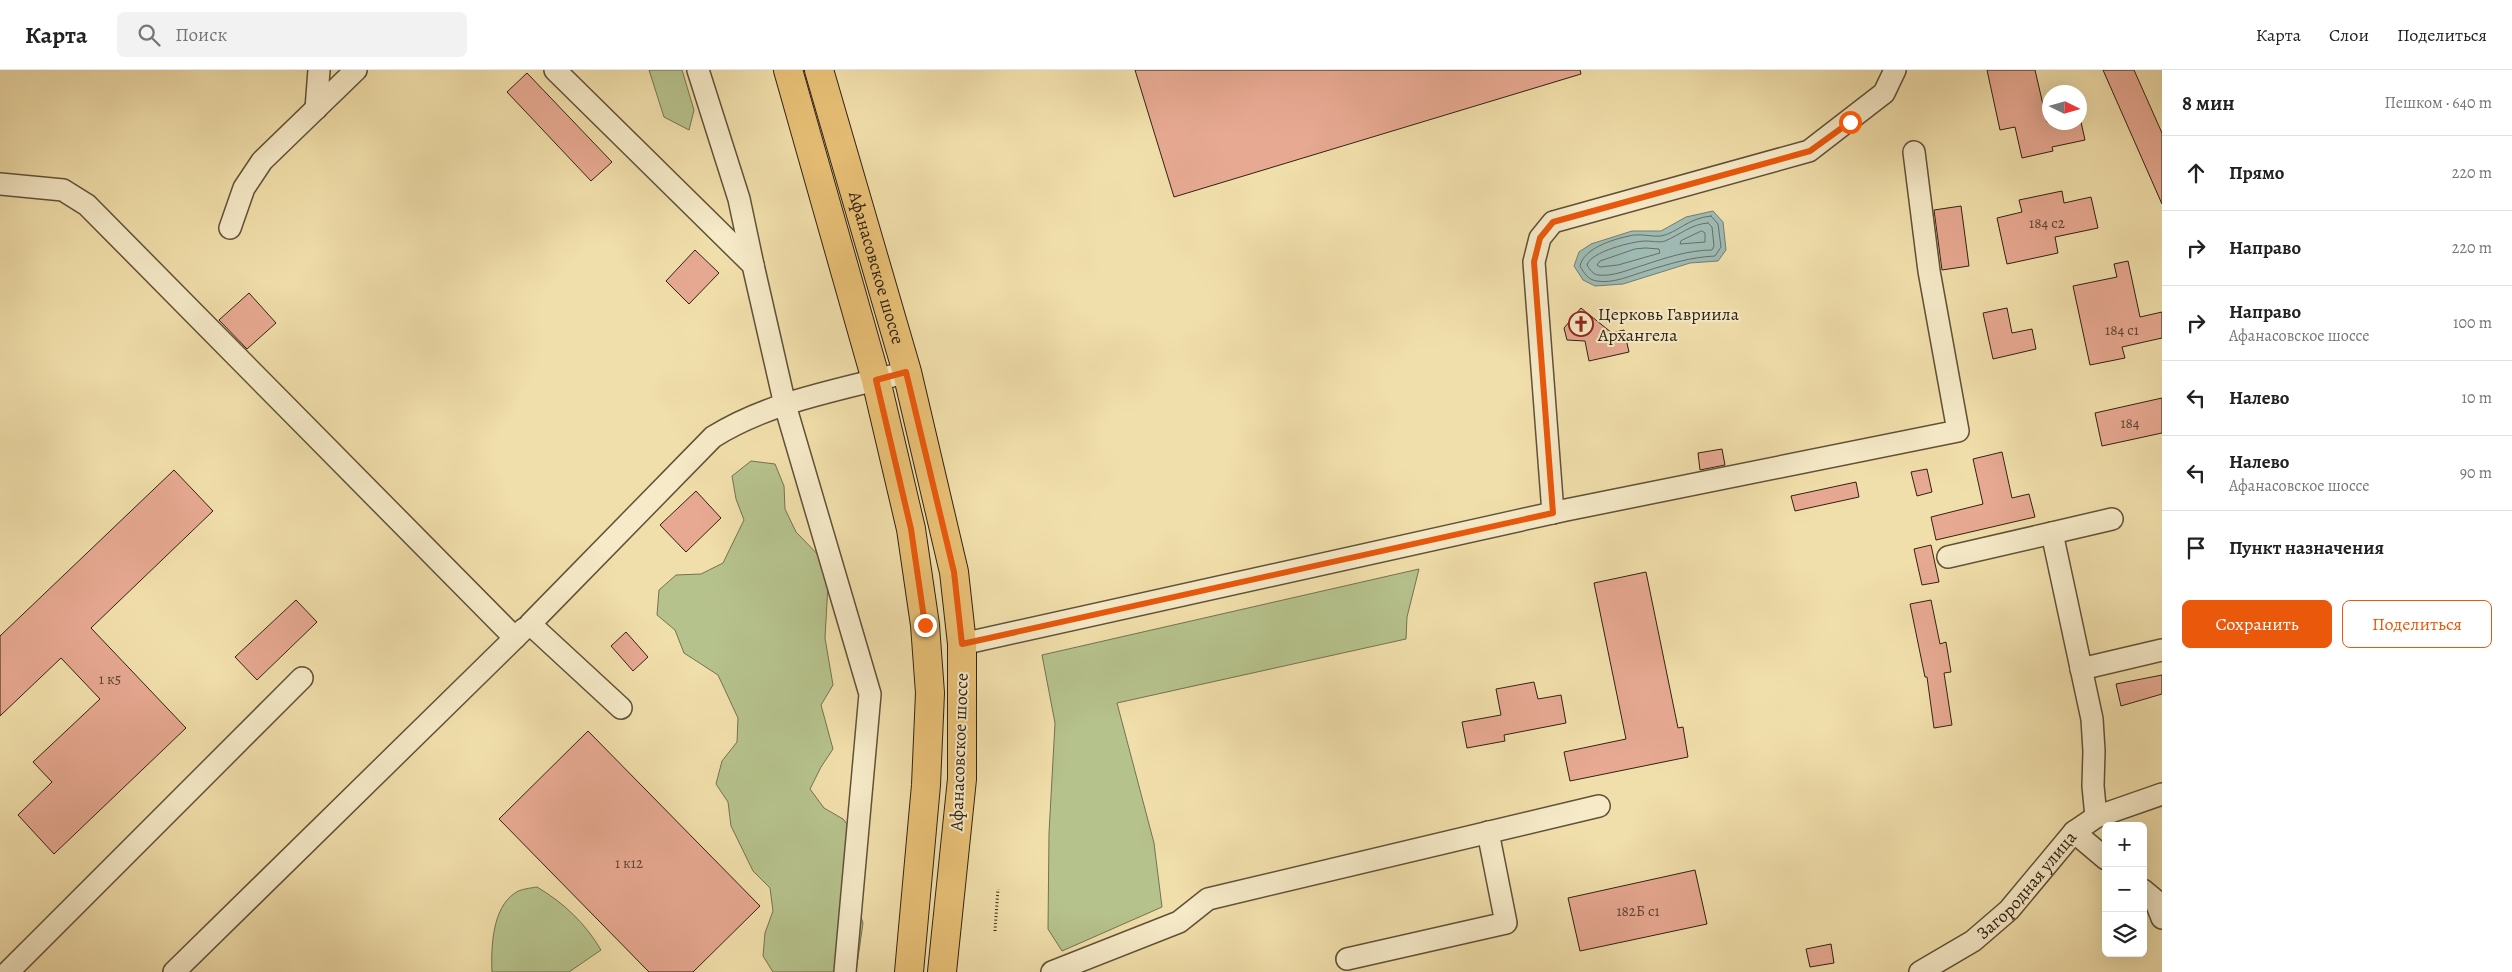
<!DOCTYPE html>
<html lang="ru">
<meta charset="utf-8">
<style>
body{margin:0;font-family:Alegreya,serif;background:#f2f2f2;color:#222}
.controls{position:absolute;right:15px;bottom:15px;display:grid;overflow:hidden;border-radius:8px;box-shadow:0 5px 20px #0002}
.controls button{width:45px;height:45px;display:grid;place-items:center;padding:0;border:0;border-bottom:1px solid #e0e0e0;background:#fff;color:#222;font:25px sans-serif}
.compass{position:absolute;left:2042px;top:15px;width:45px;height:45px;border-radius:50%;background:#fff;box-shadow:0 5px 20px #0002;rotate:95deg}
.stop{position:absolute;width:15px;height:15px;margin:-11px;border:4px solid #ea580c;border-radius:50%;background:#fff}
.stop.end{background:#ea580c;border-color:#fff;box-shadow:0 1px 5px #0008}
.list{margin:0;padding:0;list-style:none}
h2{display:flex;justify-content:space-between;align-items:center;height:65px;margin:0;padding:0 20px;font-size:21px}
h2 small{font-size:16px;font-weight:400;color:#767676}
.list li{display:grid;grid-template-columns:32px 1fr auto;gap:15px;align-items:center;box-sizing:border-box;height:75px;padding:0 20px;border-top:1px solid #e0e0e0}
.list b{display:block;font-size:19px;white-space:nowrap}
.list p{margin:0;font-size:16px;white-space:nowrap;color:#767676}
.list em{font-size:16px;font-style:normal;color:#767676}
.actions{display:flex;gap:10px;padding:15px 20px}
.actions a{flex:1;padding:11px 0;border:1px solid #ea580c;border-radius:8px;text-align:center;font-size:18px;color:#ea580c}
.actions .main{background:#ea580c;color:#fff}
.icon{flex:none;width:28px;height:28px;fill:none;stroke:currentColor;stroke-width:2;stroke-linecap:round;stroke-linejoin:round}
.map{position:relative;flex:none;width:2162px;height:902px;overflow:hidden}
header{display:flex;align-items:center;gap:30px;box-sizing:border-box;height:70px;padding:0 25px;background:#fff;border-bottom:1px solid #e0e0e0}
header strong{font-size:24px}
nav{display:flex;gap:28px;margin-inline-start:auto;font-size:18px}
.search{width:350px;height:45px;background:#f2f2f2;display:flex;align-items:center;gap:12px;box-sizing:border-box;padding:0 18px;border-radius:8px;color:#767676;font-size:19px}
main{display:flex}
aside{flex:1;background:#fff}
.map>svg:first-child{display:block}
.green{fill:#b6c28c;stroke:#74724f}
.water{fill:#9ebab3;stroke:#727d73}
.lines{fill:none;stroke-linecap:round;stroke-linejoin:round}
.shore{stroke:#686e62;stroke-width:1}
.building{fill:#e7a992;stroke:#312212}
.minor-casing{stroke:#615138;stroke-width:24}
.major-casing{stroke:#312212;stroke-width:30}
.path{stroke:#312212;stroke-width:3;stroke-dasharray:1 2.5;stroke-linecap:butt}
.minor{stroke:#f6eac8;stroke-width:21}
.major{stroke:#e8c076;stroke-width:28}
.route{stroke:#ea580c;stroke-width:6}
.labels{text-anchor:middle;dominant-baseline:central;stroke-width:4;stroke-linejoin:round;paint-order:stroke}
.number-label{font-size:15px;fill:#5e4432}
.street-label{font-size:18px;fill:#312212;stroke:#f6eac8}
.poi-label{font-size:18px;fill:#312212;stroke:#f6eac8;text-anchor:start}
</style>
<header>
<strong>Карта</strong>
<div class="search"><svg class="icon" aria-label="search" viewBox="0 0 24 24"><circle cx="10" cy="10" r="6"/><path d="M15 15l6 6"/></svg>Поиск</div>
<nav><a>Карта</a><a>Слои</a><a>Поделиться</a></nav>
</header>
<main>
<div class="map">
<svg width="2162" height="902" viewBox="0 0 2162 902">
<rect width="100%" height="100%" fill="#f1dfab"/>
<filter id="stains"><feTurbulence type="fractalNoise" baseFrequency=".004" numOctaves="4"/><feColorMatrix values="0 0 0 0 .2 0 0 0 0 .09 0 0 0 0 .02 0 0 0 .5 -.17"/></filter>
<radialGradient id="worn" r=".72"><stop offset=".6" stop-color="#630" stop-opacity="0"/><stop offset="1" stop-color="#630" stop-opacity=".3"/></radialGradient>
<g class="green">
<path d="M 649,0 L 682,0 L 694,40 L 689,60 L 664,47 Z"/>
<path d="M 751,391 L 775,394 L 784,416 L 785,439 L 796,462 L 829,496 L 825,568 L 833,615 L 821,635 L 833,679 L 821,697 L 810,719 L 824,738 L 843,749 L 858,768 L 856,831 L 863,853 L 856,902 L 773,902 L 763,886 L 765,863 L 773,841 L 770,818 L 753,801 L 731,756 L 728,732 L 716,714 L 722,691 L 737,672 L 738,648 L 718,605 L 684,583 L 675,560 L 657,545 L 659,520 L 676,505 L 701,504 L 723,493 L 744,450 L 736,429 L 732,406 Z"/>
<path d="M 1419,499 L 1407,547 L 1406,569 L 1117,633 L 1154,773 L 1162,837 L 1062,881 L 1048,859 L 1049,763 L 1055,653 L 1042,585 Z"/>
<path d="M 537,817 C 564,833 585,853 601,880 L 569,902 L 492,902 C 491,878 492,838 515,823 C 520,819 531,818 537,817 Z"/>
</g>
<path class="water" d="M 1713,141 L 1723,152 L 1726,180 L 1718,191 L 1690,193 L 1623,214 L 1595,216 L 1583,210 L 1574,196 L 1579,182 L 1591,174 L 1632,161 L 1661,161 L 1686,147 Z"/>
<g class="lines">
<g class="shore">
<path d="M 1711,146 L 1718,154 L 1721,177 L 1715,186 C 1691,187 1669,194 1646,201 C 1632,205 1613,214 1597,211 C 1588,210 1584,203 1580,196 C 1584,177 1617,168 1634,165 C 1643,164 1653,167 1661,166 C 1677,163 1688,148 1711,146 Z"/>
<path d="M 1708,153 L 1712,157 L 1714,176 L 1712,180 C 1689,180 1665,188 1644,195 C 1630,199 1613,207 1598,205 C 1593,204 1590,200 1587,195 C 1590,182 1633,171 1646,171 C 1652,171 1659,173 1665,171 C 1680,165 1691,154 1708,153 Z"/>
<path d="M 1702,161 L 1705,163 L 1705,172 L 1680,174 L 1681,171 Z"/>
<path d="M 1646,178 L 1659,179 L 1660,183 L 1618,195 L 1600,197 L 1597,195 L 1600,191 L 1635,179 Z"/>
</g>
</g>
<g class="building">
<path d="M 1135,0 L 1580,0 L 1581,4 L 1174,127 Z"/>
<path d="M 1987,0 L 2035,0 L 2047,52 L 2081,52 L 2085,70 L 2052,77 L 2053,81 L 2022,88 L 2015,57 L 2000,60 Z"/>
<path d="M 2103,0 L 2134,0 L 2162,63 L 2162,134 Z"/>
<path d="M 527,3 L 612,92 L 591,111 L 507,22 Z"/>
<path d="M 2062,121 L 2064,133 L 2091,127 L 2098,158 L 2055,167 L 2058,183 L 2007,194 L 1997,148 L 2022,142 L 2019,130 Z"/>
<path d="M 1961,136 L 1969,196 L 1942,200 L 1934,140 Z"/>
<path d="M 695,180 L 719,203 L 689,234 L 666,211 Z"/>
<path d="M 2128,191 L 2140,247 L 2162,242 L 2162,268 L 2122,277 L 2125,288 L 2090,295 L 2073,216 L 2117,207 L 2114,194 Z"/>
<path d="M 249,223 L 276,253 L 247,279 L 219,250 Z"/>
<path d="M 1581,238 L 1612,263 L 1624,260 L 1629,282 L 1589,291 L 1585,271 L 1567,270 L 1564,258 Z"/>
<path d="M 2007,238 L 2012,263 L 2032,259 L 2036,279 L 1993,289 L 1983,243 Z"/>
<path d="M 2162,328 L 2162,363 L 2102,376 L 2095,343 Z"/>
<path d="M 1722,379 L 1725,395 L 1700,400 L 1698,383 Z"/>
<path d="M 2002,382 L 2012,428 L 2029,424 L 2035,447 L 1936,470 L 1931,447 L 1983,434 L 1973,389 Z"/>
<path d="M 1927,399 L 1932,422 L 1917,426 L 1911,402 Z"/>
<path d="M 174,400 L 213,441 L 91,558 L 186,658 L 54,784 L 18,745 L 52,712 L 33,692 L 100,629 L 61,588 L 0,646 L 0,566 Z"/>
<path d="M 1856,412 L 1859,427 L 1795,441 L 1791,426 Z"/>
<path d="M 696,421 L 721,448 L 686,482 L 660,455 Z"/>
<path d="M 1931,475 L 1939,512 L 1922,515 L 1914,479 Z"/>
<path d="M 1646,502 L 1678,658 L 1683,657 L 1688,687 L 1570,711 L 1564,682 L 1626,669 L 1594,513 Z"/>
<path d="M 296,530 L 317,552 L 257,610 L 235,587 Z"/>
<path d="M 1931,530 L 1940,574 L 1946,572 L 1951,602 L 1944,603 L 1952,655 L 1934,658 L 1927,607 L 1925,607 L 1910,534 Z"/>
<path d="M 626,562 L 648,587 L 633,601 L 611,576 Z"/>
<path d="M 2162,605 L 2162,624 L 2121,636 L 2116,614 Z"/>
<path d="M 1534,612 L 1538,629 L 1561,625 L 1566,653 L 1504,665 L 1505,671 L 1467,678 L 1462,652 L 1501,645 L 1496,619 Z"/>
<path d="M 588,661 L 760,836 L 693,902 L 649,902 L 499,749 Z"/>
<path d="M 1695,800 L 1707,854 L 1580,881 L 1568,828 Z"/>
<path d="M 1831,874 L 1834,893 L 1810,897 L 1806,879 Z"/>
</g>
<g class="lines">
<defs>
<g id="minor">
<path d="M 555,0 L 753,195 L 785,335 L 870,624 L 845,902"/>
<path d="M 698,0 L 739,129 L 753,195"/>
<path d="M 316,39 L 319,0"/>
<path d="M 0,114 L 63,120 L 87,135 L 515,568"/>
<path d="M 230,158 L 244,118 L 262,91 L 356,0"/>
<path d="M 1553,443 L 1534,192 L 1540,168 L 1553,152 L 1809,81 L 1884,23 L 1895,0"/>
<path d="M 2052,463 L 2112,449"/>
<path d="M 1948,487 L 2052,463 L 2092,649 L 2094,681 L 2093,716 L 2096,747"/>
<path d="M 962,574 L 1566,440 L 1958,361 L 1929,201 L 1914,82"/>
<path d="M 2081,599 L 2162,580"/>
<path d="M 621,638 L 530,554 L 713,367 C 770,331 841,320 907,302"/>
<path d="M 2074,762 L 2106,789"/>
<path d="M 2143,820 L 2155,830 L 2162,848"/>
<path d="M 1347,889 L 1506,853 L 1488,762"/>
<path d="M 8,902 L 302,608"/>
<path d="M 174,902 L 524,559"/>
<path d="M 1052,902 L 1179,852 L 1208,829 L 1599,736"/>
<path id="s1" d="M 1920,902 L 1973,871 L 2009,840 L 2074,762 L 2096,747 L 2162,724"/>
</g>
<g id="major">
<path d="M 788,0 L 876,310 L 911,459 L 925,555 L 930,623 L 926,715 L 909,902"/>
<path id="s2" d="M 819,0 L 907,302 L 954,502 L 962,574 L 962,709 L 942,902"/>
</g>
</defs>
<use href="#minor" class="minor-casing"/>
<use href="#major" class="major-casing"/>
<path class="path" d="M 995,861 L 998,819"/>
<use href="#minor" class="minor"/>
<use href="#major" class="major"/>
</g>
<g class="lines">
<path class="route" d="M 925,555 L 911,459 L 876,310 L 906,302 L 954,502 L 962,574 L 1553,443 L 1534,192 L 1540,168 L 1553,152 L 1810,81 L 1850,52"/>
</g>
<defs>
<symbol id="church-ring" viewBox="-11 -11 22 22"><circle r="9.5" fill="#f6eac8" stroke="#8f2418" stroke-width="1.5"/><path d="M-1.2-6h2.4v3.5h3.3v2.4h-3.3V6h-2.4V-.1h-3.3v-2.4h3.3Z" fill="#8f2418"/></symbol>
</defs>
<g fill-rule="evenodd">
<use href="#church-ring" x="1567" y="240" width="28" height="28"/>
</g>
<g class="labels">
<g class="number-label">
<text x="2047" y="153">184 с2</text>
<text x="2122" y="260">184 с1</text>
<text x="2130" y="353">184</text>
<text x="110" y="609">1 к5</text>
<text x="629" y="793">1 к12</text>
<text x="1638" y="841">182Б с1</text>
</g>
<g class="street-label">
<text stroke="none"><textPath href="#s2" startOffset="206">Афанасовское шоссе</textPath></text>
<text transform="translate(959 682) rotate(-88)">Афанасовское шоссе</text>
<text stroke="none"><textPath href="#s1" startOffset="139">Загородная улица</textPath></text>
</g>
<g class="poi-label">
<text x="1598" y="244">Церковь Гавриила<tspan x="1598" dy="21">Архангела</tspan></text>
</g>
</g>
<rect width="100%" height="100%" filter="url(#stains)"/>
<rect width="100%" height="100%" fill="url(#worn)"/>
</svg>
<div class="controls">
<button>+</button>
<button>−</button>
<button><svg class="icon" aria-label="layers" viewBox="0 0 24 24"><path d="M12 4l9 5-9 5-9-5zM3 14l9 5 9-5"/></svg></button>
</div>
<svg class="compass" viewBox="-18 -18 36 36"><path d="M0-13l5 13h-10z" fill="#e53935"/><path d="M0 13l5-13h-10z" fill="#767676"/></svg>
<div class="stop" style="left:1850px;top:52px"></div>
<div class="stop end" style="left:925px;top:555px"></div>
</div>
<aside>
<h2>8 мин<small>Пешком · 640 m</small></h2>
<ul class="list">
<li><svg class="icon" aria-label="ahead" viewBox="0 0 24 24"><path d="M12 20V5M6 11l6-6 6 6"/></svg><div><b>Прямо</b></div><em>220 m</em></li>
<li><svg class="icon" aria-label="right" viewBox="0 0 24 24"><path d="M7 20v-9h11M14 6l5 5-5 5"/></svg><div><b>Направо</b></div><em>220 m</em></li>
<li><svg class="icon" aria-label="right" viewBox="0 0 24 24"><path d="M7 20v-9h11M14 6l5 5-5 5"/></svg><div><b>Направо</b><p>Афанасовское шоссе</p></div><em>100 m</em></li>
<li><svg class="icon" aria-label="left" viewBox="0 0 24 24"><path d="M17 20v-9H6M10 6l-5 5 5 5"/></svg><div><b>Налево</b></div><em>10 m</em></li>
<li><svg class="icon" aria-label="left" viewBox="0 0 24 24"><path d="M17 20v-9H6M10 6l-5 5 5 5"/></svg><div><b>Налево</b><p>Афанасовское шоссе</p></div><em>90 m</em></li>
<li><svg class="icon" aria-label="arrive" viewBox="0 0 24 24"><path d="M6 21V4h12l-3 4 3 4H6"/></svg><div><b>Пункт назначения</b></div></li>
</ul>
<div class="actions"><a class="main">Сохранить</a><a>Поделиться</a></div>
</aside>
</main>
